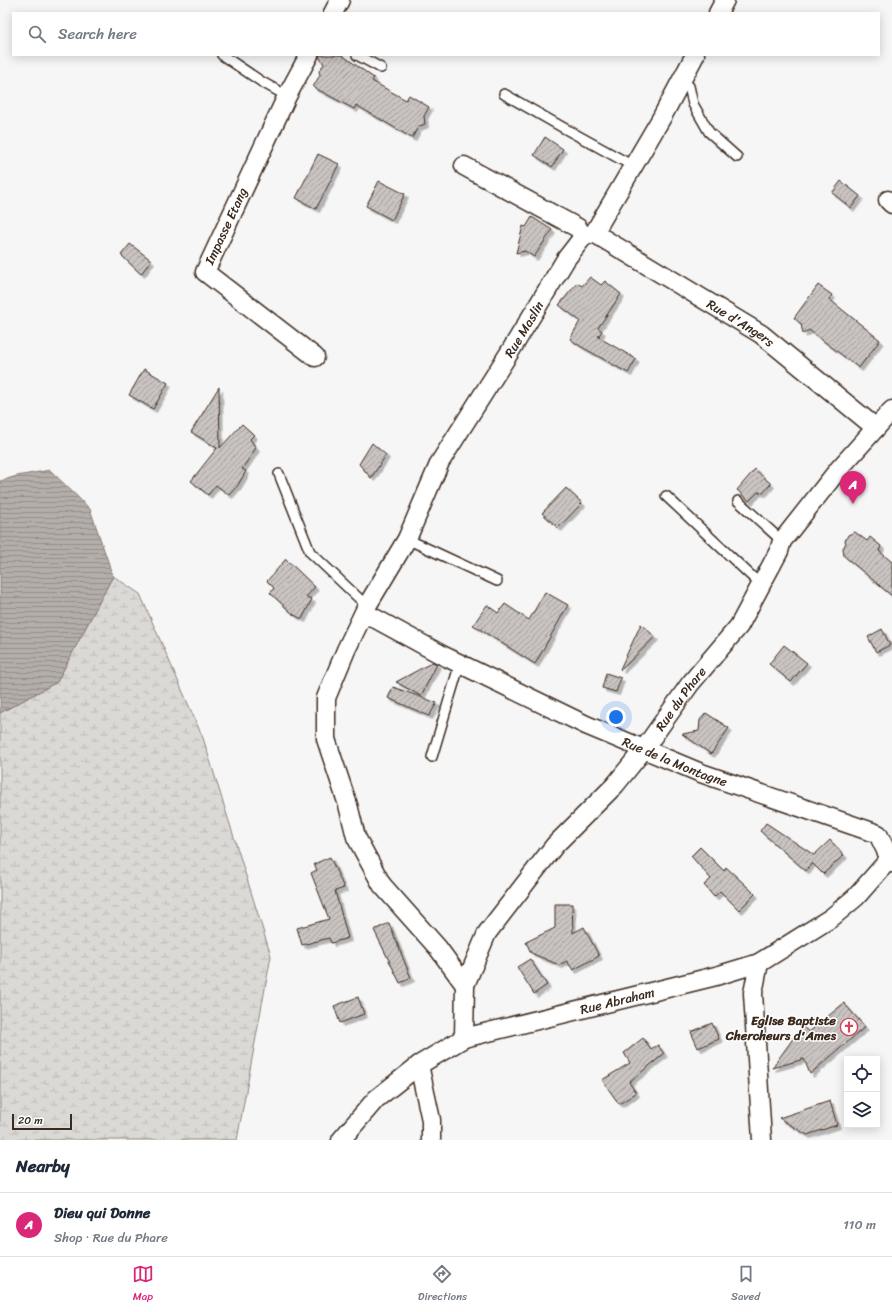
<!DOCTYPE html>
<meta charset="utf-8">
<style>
body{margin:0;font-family:Sriracha,sans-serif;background:#f6f6f7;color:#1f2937}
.controls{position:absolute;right:12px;bottom:12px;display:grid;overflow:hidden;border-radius:0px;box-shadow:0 2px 10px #0003}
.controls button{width:36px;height:36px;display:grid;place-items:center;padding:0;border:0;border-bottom:1px solid #e0e1e3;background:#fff;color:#1f2937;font:20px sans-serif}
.scale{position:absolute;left:12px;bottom:10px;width:60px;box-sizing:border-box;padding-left:4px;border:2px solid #3b2a1e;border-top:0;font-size:11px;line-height:14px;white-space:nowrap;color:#3b2a1e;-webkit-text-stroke:3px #fff;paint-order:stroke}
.you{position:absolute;left:616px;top:717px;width:14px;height:14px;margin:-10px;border:3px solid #fff;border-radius:50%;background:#1a73e8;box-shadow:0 0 0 6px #1a73e833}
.badge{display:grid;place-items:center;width:26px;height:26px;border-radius:50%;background:#db2777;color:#fff;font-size:13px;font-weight:700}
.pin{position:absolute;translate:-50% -33px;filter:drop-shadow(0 1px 2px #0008)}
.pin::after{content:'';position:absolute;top:21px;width:14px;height:12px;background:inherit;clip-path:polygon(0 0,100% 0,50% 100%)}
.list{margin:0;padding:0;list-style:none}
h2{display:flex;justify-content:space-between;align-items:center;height:52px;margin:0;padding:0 16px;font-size:17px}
h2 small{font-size:13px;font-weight:400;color:#747a83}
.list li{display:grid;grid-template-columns:26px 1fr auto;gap:12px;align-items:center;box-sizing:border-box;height:64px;padding:0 16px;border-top:1px solid #e0e1e3}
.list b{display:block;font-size:15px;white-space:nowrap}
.list p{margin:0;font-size:13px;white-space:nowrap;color:#747a83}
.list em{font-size:13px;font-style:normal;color:#747a83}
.icon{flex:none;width:22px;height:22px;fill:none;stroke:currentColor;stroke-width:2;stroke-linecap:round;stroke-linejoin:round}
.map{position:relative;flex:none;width:892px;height:1140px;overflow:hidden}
.search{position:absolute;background:#fff;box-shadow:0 2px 10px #0003;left:12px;right:12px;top:12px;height:44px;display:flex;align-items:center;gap:10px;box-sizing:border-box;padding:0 14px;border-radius:0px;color:#747a83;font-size:15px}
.sheet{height:116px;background:#fff}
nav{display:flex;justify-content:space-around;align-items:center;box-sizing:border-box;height:56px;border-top:1px solid #e0e1e3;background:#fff;font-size:11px;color:#747a83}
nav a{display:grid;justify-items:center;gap:2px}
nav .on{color:#db2777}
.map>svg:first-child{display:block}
.wetland{fill:url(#wetland-marsh);stroke:#8b827a}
.water{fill:url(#water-rules);stroke:#847972}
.building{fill:url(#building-hatch);stroke:#3b2a1e;filter:url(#shadow)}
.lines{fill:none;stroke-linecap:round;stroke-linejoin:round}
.lane-casing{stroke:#3b2a1e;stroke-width:12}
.street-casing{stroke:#3b2a1e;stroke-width:21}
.lane{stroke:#fff;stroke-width:9}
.street{stroke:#fff;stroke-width:18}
.labels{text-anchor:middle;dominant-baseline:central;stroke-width:3;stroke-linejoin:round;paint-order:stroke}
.street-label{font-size:13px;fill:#3b2a1e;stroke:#fff}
.poi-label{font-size:13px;font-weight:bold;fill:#3b2a1e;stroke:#fff;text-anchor:end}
</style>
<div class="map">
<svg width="892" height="1140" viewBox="0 0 892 1140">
<defs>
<pattern id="wetland-marsh" width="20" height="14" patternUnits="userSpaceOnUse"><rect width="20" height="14" fill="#dbd9d6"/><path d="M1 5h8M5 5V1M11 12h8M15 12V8" fill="none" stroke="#bdbab7"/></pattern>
<pattern id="water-rules" width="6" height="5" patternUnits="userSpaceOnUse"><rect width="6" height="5" fill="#b4aeaa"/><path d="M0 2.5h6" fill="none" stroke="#948e8a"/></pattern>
<pattern id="building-hatch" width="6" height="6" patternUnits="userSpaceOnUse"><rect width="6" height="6" fill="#c9c3c1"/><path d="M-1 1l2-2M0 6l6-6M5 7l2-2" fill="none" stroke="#a49f9c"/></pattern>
<filter id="shadow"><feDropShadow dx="3.5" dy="3.5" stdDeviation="0" flood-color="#0004"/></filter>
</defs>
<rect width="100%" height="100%" fill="#f7f6f6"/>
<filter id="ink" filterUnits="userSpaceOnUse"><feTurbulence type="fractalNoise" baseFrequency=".025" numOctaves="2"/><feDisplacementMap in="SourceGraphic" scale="8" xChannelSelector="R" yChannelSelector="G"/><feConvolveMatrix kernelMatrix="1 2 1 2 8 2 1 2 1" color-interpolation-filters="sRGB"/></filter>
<g filter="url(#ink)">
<path class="wetland" d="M 113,576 L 140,594 L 203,738 L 271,956 L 237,1140 L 0,1140 L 0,713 L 57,682 Z"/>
<path class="water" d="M 50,470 L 90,509 L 113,576 L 57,682 L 0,713 L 0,481 L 17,476 Z"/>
<g class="building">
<path d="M 319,55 L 342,55 L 374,78 L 372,81 L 406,100 L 409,95 L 429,107 L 424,116 L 425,124 L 418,127 L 412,138 L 356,105 L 354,109 L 313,87 L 320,75 L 319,71 L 324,64 L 319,57 Z"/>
<path d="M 545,137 L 563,149 L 552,167 L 534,155 Z"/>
<path d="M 318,154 L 339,164 L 316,209 L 296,198 Z"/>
<path d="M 379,181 L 405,194 L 392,220 L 366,206 Z"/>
<path d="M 841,181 L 860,196 L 851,208 L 832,193 Z"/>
<path d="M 532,217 L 552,230 L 534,257 L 525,251 L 516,253 L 523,226 L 526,227 Z"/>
<path d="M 130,244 L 151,260 L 141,274 L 121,255 Z"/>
<path d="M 590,277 L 601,285 L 605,281 L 621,294 L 598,328 L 602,331 L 598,337 L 636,359 L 628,373 L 580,346 L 570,339 L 580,321 L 559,305 L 577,283 L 582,286 Z"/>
<path d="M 818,285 L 832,295 L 829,299 L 880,340 L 859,368 L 809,330 L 803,334 L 801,324 L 794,318 Z"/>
<path d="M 144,369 L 168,383 L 153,409 L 129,395 Z"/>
<path d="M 219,387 L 220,448 L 242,424 L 254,435 L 250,439 L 256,448 L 242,469 L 246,471 L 238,485 L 229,495 L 216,485 L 208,495 L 191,481 L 217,448 L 191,432 Z"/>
<path d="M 372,443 L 386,455 L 371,478 L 359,464 Z"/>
<path d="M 755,469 L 771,484 L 763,493 L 758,492 L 749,501 L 737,490 Z"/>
<path d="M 566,488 L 582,503 L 558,528 L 542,513 Z"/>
<path d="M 855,532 L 867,541 L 870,537 L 881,546 L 879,551 L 892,562 L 892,596 L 844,556 L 843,548 L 846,543 L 845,541 L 848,535 Z"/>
<path d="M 286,559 L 315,587 L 306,597 L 312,599 L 302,619 L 294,615 L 270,593 L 274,588 L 267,581 Z"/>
<path d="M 545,592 L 568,605 L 535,664 L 473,625 L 487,605 L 498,613 L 505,604 L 529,620 Z"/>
<path d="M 641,624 L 655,637 L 621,670 L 620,669 Z"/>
<path d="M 882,629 L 890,645 L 876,652 L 868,637 Z"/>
<path d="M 784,645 L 807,663 L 791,682 L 769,664 Z"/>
<path d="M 433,662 L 437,664 L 421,696 L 396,682 Z"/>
<path d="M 606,673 L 621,678 L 616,692 L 602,688 Z"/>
<path d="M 393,687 L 437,703 L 429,716 L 388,698 Z"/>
<path d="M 706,713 L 729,728 L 711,754 L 682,734 L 699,731 L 700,720 Z"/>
<path d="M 766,823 L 814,855 L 830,840 L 844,855 L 823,874 L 812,863 L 806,871 L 760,831 Z"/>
<path d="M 700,847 L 724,871 L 726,867 L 755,894 L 739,910 L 720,891 L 714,897 L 704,885 L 711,879 L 691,856 Z"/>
<path d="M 330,857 L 344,888 L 335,891 L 348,938 L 331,943 L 329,938 L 302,945 L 297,928 L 329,919 L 311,873 L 317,870 L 314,864 Z"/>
<path d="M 555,904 L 572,904 L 573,933 L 584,927 L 599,956 L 573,970 L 567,961 L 559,965 L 531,953 L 526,942 L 555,928 Z"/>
<path d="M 389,923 L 411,978 L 400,983 L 374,930 Z"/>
<path d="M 530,959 L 547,985 L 534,994 L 517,967 Z"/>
<path d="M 358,997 L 364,1014 L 340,1023 L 334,1006 Z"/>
<path d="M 844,1003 L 865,1027 L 810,1074 L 804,1059 L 772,1068 L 802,1026 L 809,1032 Z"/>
<path d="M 712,1023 L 719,1039 L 698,1048 L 691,1032 Z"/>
<path d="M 643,1038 L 651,1049 L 658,1045 L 664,1054 L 629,1082 L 636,1093 L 619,1104 L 602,1080 L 630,1063 L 624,1053 Z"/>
<path d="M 830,1101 L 837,1125 L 807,1135 L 779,1118 Z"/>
</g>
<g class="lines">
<defs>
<g id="lane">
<path d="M 222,55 L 262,82 L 287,96"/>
<path d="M 357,55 L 381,68"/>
<path d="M 681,81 L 689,86 L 693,104 L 709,132 L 737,157"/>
<path d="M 504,94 L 562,127 L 633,166"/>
<path d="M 279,474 L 310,552 L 367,606"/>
<path d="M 666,496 L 761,585"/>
<path d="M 738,501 L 782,541"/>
<path d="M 407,539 L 497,581"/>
<path d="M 432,757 L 460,663"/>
</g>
<g id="street">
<path d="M 333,13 L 340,0"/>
<path d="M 718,13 L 725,0"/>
<path d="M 309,55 L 287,96 L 205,272 L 315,357"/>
<path d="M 464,166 L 578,228 L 583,237"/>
<path d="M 888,200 L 892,204"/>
<path id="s1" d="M 594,233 L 761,334 L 876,428"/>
<path id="s2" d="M 365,613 L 442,655 L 586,725 L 701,773 L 878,834 L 892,863"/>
<path d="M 759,963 L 753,993 L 762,1140"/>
<path id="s3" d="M 465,985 L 487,933 L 555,845 L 615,785 L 644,749 L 690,684 L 739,626 L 779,551 L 782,541 L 838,470 L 892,410"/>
<path id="s4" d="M 464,1038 L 465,985 L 438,948 L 382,885 L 356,837 L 348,805 L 326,739 L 326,698 L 346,650 L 367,606 L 407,539 L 440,462 L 511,350 L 566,259 L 583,237 L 594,233 L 662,117 L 695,55"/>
<path d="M 419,1065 L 431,1120 L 431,1140"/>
<path id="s5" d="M 341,1140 L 376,1099 L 419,1065 L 464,1038 L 716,976 L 759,963 L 831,918 L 856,897 L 892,856"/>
</g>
</defs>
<use href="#lane" class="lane-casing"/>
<use href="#street" class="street-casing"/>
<use href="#lane" class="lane"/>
<use href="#street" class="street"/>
</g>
</g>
<defs>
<symbol id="church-ring" viewBox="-11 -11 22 22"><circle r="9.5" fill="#fff" stroke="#d1495b" stroke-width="1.5"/><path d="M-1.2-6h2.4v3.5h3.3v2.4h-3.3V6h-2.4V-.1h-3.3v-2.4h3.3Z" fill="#d1495b"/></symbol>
</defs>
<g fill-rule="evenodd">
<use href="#church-ring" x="839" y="1017" width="20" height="20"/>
</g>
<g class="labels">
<g class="street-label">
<text transform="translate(226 226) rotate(-65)">Impasse Etang</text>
<text stroke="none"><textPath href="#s1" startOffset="172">Rue d'Angers</textPath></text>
<text stroke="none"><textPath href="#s4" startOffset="801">Rue Maslin</textPath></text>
<text stroke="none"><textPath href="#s3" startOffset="361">Rue du Phare</textPath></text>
<text stroke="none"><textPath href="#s2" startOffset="344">Rue de la Montagne</textPath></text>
<text stroke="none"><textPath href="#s5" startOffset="319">Rue Abraham</textPath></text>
</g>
<g class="poi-label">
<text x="836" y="1020">Eglise Baptiste<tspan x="836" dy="15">Chercheurs d'Ames</tspan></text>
</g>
</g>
</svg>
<div class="controls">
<button><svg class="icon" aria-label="locate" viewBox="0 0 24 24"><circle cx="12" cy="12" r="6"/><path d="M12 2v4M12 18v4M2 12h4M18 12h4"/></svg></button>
<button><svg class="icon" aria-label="layers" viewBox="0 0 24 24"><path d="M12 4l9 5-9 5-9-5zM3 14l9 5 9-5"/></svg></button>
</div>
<div class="scale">20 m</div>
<div class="you"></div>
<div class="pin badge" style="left:853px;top:504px">A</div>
<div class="search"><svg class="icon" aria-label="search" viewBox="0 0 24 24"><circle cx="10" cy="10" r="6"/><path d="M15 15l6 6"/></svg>Search here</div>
</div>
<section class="sheet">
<h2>Nearby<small></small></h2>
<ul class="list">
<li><span class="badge">A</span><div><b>Dieu qui Donne</b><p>Shop · Rue du Phare</p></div><em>110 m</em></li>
</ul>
</section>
<nav>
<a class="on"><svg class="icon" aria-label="map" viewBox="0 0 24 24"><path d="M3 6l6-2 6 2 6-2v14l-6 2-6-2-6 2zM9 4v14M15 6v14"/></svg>Map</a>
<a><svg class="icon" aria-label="directions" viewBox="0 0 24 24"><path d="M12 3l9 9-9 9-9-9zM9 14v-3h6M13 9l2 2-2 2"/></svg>Directions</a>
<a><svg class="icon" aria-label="saved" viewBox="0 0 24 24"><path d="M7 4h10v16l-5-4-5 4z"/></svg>Saved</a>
</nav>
